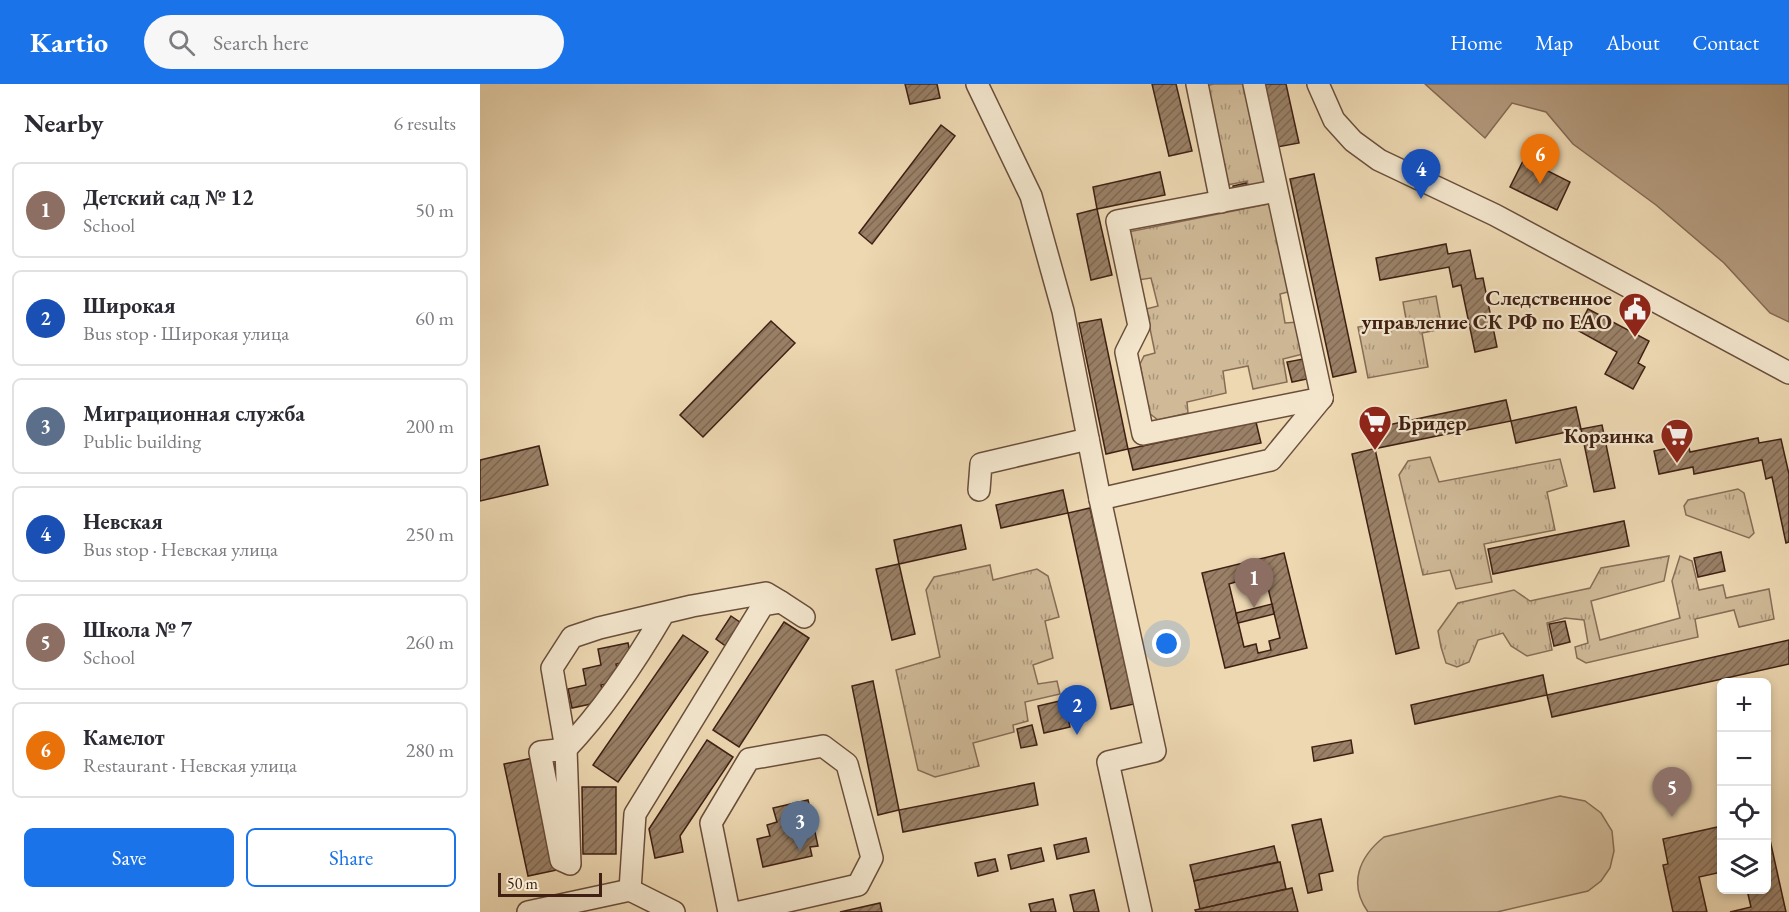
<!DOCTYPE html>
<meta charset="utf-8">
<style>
body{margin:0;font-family:"EB Garamond",serif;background:#f7f7f7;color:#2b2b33}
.controls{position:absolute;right:18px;bottom:18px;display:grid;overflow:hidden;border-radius:9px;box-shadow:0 3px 9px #0003}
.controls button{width:54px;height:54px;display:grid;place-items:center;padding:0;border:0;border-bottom:2px solid #e1e1e2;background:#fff;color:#2b2b33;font:30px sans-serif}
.scale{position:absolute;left:18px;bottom:15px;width:104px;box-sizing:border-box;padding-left:6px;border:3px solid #3f2013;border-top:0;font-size:16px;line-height:21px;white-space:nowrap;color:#3f2013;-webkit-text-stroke:4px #f3e6cd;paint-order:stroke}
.you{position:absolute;left:687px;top:560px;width:21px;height:21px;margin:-15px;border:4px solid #fff;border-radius:50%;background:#1a73e8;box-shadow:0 0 0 9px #1a73e833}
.badge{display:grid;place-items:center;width:39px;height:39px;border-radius:50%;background:#1a73e8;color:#fff;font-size:20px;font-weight:700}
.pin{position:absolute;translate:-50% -50px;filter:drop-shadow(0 2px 3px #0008)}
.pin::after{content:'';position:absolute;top:32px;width:21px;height:18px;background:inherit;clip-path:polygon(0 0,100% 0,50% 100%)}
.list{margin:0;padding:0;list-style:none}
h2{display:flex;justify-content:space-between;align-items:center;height:78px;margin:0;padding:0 24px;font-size:26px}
h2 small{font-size:20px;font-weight:400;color:#7c7c81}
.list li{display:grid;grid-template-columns:39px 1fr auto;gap:18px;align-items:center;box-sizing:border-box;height:96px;margin:0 12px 12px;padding:0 12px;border:2px solid #e1e1e2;border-radius:9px}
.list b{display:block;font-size:22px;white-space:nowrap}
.list p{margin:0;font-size:20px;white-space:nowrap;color:#7c7c81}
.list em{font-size:20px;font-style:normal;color:#7c7c81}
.actions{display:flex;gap:12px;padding:18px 24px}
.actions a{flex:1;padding:14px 0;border:2px solid #1a73e8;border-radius:9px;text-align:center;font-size:21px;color:#1a73e8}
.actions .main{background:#1a73e8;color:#fff}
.icon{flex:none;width:33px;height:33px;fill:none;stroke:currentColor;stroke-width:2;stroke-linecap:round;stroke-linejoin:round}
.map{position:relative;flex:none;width:1309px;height:828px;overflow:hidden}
header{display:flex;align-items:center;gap:36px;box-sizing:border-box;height:84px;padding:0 30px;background:#1a73e8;color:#fff}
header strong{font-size:28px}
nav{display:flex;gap:33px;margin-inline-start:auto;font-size:21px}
.search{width:420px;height:54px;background:#f7f7f7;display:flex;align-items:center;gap:15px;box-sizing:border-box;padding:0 21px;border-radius:33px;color:#7c7c81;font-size:22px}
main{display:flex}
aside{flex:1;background:#fff}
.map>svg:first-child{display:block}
.grass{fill:url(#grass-tufts);stroke:#876c55;stroke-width:1.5}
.park{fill:#cfb997;stroke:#876c55;stroke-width:1.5}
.water{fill:#b2997c;stroke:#846952;stroke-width:1.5}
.building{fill:url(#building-hatch);stroke:#3f2013;stroke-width:1.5;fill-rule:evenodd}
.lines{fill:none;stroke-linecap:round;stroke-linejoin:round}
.minor-casing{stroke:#6a4e3b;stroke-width:24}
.minor{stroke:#f3e6cd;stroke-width:21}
.labels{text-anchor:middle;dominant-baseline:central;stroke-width:4.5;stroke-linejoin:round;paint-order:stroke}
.poi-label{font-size:21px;font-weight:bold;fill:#3f2013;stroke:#f3e6cd;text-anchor:end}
</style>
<header>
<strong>Kartio</strong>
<div class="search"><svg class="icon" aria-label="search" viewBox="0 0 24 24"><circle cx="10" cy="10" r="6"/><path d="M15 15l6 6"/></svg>Search here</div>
<nav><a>Home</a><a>Map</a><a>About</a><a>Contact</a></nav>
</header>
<main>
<aside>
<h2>Nearby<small>6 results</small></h2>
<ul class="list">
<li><span class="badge" style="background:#8d6e63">1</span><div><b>Детский сад № 12</b><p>School</p></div><em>50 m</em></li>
<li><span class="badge" style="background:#1a4fb4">2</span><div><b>Широкая</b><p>Bus stop · Широкая улица</p></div><em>60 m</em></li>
<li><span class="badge" style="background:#5c6f8a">3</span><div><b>Миграционная служба</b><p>Public building</p></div><em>200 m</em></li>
<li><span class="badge" style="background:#1a4fb4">4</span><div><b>Невская</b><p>Bus stop · Невская улица</p></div><em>250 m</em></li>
<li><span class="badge" style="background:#8d6e63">5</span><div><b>Школа № 7</b><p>School</p></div><em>260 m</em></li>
<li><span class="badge" style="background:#e8710a">6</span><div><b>Камелот</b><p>Restaurant · Невская улица</p></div><em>280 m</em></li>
</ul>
<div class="actions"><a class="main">Save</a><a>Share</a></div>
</aside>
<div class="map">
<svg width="1309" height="828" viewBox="0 0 1309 828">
<defs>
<pattern id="grass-tufts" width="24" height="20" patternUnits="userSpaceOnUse" patternTransform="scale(1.5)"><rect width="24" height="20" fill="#cfb997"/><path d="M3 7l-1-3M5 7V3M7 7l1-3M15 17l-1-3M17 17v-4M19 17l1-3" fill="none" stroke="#a9967a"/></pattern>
<pattern id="building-hatch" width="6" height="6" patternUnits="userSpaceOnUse" patternTransform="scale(1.5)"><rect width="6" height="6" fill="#998066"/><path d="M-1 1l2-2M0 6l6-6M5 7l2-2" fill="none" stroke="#7e6853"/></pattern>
</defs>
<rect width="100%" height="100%" fill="#edd8b2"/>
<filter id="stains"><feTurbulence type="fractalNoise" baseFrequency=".00333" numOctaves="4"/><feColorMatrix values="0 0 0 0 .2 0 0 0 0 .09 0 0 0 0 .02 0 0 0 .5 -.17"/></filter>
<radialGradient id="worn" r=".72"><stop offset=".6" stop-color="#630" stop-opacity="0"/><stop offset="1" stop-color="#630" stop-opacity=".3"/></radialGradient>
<g class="grass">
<path d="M 734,0 L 764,0 L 786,101 L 770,107 L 767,97 L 747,101 L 725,2 Z"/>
<path d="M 793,119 L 812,207 L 800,210 L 805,239 L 818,238 L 823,270 L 803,275 L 807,298 L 773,305 L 768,282 L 743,287 L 746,309 L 707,318 L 708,329 L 678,336 L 669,329 L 660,280 L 664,272 L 675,269 L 666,225 L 678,222 L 671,194 L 658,196 L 648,148 Z"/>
<path d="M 956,212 L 962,245 L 942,249 L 948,283 L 888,294 L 878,243 L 926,235 L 923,218 Z"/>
<path d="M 950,373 L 959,398 L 1080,375 L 1087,402 L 1067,408 L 1075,446 L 1004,460 L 1012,498 L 976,505 L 970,486 L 943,491 L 919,391 L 928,377 Z"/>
<path d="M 1258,405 L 1264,409 L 1274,449 L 1269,454 L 1206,431 L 1204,422 L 1208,416 Z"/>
<path d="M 1189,472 L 1184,497 L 1111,517 L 1120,556 L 1200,534 L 1192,497 L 1200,472 L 1212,477 L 1219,506 L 1243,501 L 1246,514 L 1289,505 L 1294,535 L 1259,543 L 1254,526 L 1215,535 L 1218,553 L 1106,579 L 1097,574 L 1095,563 L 1108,559 L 1104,536 L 1085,534 L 1067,539 L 1072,566 L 1047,572 L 1031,562 L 1023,549 L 998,556 L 989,578 L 977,583 L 966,579 L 961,563 L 958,547 L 978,519 L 1034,506 L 1050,517 L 1110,504 L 1121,484 Z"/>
<path d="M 510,481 L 513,496 L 557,485 L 568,492 L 579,533 L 565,537 L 573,574 L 553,581 L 558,600 L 577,597 L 580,610 L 545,618 L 548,637 L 533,641 L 534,648 L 493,659 L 499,682 L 455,693 L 438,686 L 416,586 L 460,573 L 446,506 L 454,493 Z"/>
</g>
<path class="park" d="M 1080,712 L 1105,717 L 1121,729 L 1132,747 L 1134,767 L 1130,784 L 1121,797 L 1108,807 L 1017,828 L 888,828 C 868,800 879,773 904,753 Z"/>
<path class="water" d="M 945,0 L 1309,0 L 1309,238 L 1290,229 L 1244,179 L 1176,121 L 1093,60 L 1066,28 L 1032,19 L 1005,54 Z"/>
<g class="building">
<path d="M 425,0 L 457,0 L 460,14 L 430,20 Z"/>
<path d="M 672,0 L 696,0 L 712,67 L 689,72 Z"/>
<path d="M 777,0 L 806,0 L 819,59 L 792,64 Z"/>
<path d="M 461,41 L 475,52 L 392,160 L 379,149 Z"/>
<path d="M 1044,75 L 1090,98 L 1077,126 L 1030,103 Z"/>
<path d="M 680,88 L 685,111 L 617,125 L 613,103 Z"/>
<path d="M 834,90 L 876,288 L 853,293 L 810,95 Z"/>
<path d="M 766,99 L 768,108 L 754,111 L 753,102 Z"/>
<path d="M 617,125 L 632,191 L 611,196 L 597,130 Z"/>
<path d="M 966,160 L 968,170 L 990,166 L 996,195 L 1003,194 L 1017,263 L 995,268 L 981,201 L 973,203 L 969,183 L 900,196 L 896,174 Z"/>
<path d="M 1108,225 L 1169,257 L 1158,279 L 1165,283 L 1153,305 L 1125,290 L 1137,268 L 1097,246 Z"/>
<path d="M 621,235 L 648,365 L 626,370 L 599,239 Z"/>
<path d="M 291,237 L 315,259 L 223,353 L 200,331 Z"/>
<path d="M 823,275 L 827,295 L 812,298 L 807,278 Z"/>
<path d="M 1026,316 L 1031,337 L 893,365 L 889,345 Z"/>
<path d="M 1096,323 L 1101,345 L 1036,359 L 1031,337 Z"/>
<path d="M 776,338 L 781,359 L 653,386 L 648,365 Z"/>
<path d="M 1122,341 L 1135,404 L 1114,408 L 1101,345 Z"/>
<path d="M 1278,354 L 1279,359 L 1301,355 L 1309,390 L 1309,458 L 1306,459 L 1292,393 L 1286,395 L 1282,376 L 1214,390 L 1213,383 L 1179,390 L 1174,367 L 1208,360 L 1210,368 Z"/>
<path d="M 59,362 L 68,401 L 0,417 L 0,376 Z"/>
<path d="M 893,365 L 895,365 L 939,564 L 916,570 L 872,370 Z"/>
<path d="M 583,406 L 588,429 L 521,444 L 516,421 Z"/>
<path d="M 610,424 L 654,620 L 631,625 L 588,429 Z"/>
<path d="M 1144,437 L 1149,462 L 1013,490 L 1008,465 Z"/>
<path d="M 481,441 L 486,465 L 419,480 L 414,456 Z"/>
<path d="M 1241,468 L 1245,487 L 1218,493 L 1214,474 Z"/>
<path d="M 804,469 L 827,564 L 745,584 L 722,489 ZM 771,488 L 773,494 L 785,491 L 800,554 L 789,557 L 791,566 L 778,569 L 776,560 L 764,563 L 749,500 L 759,497 L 758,491 Z"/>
<path d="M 419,480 L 435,550 L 412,556 L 396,485 Z"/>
<path d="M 792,520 L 794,530 L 758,539 L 756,529 Z"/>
<path d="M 251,532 L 267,543 L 251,566 L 236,555 Z"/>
<path d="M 1085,537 L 1090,558 L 1074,562 L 1069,540 Z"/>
<path d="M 304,538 L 329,554 L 259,663 L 233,646 Z"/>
<path d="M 203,551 L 228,568 L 138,698 L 113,681 Z"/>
<path d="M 1309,556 L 1309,580 L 1072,633 L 1067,611 Z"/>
<path d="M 148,559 L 152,577 L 136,580 L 140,597 L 121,601 L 125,617 L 92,624 L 88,605 L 106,601 L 103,585 L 121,581 L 118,565 Z"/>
<path d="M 1063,591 L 1067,611 L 935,640 L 931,621 Z"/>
<path d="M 393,597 L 419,726 L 398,731 L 372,602 Z"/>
<path d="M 584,616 L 590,643 L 564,649 L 558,622 Z"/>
<path d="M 552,641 L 557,661 L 541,664 L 537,645 Z"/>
<path d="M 227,656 L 253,673 L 200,752 L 203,768 L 175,774 L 169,745 Z"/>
<path d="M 871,656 L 873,669 L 834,677 L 832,663 Z"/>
<path d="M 53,674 L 77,786 L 48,792 L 24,680 Z"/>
<path d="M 554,699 L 558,721 L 423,748 L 419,726 Z"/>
<path d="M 102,703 L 136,703 L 136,770 L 103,770 Z"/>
<path d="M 328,716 L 338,762 L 330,763 L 332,772 L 283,783 L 277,755 L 290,752 L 287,741 L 297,738 L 293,724 Z"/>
<path d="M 841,735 L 853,787 L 839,790 L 842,806 L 828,809 L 812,741 Z"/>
<path d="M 1242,742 L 1242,788 L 1219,793 L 1227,828 L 1193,828 L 1183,781 L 1188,780 L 1183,755 Z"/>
<path d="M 606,754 L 609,768 L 577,775 L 574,761 Z"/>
<path d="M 1290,756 L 1306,828 L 1250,828 L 1271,823 L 1267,806 L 1286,806 L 1286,757 Z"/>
<path d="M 794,762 L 798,778 L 714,797 L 710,781 Z"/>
<path d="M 561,764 L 564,777 L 531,785 L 528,771 Z"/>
<path d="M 515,775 L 518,787 L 498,792 L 495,779 Z"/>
<path d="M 800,778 L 806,805 L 720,825 L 714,797 Z"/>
<path d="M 812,804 L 818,828 L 716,828 L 715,826 Z"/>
<path d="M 614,806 L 619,828 L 594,828 L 590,811 Z"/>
<path d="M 573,815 L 576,828 L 551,828 L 549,820 Z"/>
<path d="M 400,819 L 402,828 L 360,828 Z"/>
</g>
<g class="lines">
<defs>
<g id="minor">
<path d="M 497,0 L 551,112 L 583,227 L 620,415 L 675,667 L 628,678 L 661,828"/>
<path d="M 717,0 L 741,118"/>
<path d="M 774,0 L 842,314"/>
<path d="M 838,0 L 854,36 L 873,57 L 899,76 L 1015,131 L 1309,289"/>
<path d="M 796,107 L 637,137 L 659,242 L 646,268 L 663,350 L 842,314"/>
<path d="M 499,406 L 501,380 L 608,355"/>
<path d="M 620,415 L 791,376 L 842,314"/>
<path d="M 184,529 C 156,577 125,624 86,665 L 72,584 L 92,553 L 119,544 L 212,522 L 286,509 L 301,518"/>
<path d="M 86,665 L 90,780 L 81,776 L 60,668 Z"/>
<path d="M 150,806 L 155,730 L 283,521 L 301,518 L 324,533"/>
<path d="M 48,828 L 150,806 L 194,828"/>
<path d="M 249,828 L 231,739 L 269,675 L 343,662 L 367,680 L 392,774 L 378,801 L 260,828"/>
</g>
</defs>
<use href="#minor" class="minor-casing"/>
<use href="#minor" class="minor"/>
</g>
<defs>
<symbol id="civic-pin" viewBox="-11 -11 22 30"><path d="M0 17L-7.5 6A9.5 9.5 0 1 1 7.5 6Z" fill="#8f2418" stroke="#f3e6cd"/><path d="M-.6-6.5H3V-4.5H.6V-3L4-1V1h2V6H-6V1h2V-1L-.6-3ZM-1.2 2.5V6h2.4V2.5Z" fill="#fff"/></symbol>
<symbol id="supermarket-pin" viewBox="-11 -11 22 30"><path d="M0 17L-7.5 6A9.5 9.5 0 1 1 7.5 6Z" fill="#8f2418" stroke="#f3e6cd"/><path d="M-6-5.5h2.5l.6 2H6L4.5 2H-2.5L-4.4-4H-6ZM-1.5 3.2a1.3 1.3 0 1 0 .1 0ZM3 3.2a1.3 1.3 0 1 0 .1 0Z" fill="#fff"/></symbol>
</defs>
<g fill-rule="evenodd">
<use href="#civic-pin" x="1136" y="206" width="38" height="52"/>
<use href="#supermarket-pin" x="876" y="319" width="38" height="52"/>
<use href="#supermarket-pin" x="1178" y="332" width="38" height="52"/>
</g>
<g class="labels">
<g class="poi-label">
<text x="1132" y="213">Следственное<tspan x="1132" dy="24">управление СК РФ по ЕАО</tspan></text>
<text x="918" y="338" text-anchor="start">Бридер</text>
<text x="1174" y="351">Корзинка</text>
</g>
</g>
<rect width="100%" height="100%" filter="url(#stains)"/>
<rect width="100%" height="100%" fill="url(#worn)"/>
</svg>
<div class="controls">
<button>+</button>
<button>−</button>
<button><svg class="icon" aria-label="locate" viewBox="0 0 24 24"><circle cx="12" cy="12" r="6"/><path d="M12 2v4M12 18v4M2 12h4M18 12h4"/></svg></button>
<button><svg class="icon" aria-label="layers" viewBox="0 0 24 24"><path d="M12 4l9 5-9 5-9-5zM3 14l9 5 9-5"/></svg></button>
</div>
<div class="scale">50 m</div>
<div class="you"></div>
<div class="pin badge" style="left:774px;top:524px;background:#8d6e63">1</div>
<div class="pin badge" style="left:597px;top:651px;background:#1a4fb4">2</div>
<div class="pin badge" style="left:320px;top:767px;background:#5c6f8a">3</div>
<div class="pin badge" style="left:941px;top:115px;background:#1a4fb4">4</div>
<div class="pin badge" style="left:1192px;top:733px;background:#8d6e63">5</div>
<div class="pin badge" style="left:1060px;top:100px;background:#e8710a">6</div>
</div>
</main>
